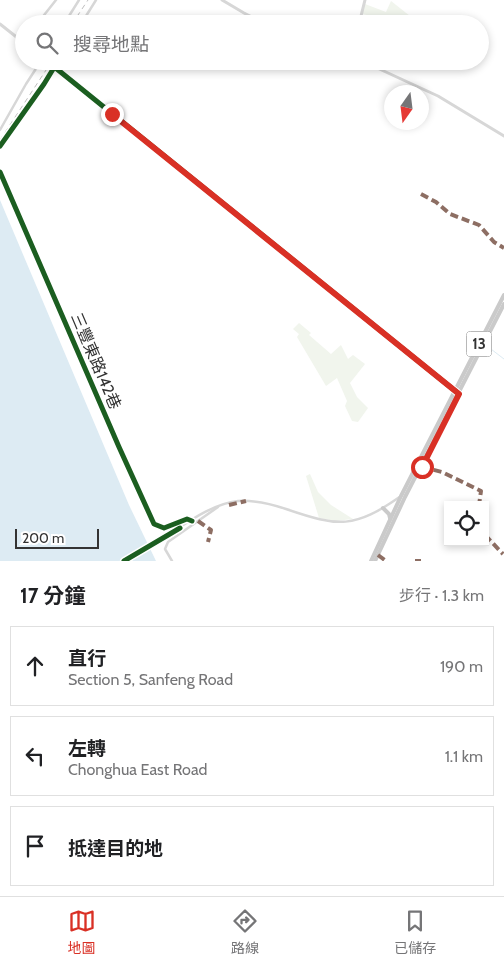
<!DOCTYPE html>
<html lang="zh-TW">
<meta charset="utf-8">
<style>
body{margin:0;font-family:Cabin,"Noto Sans TC",sans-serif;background:#f2f2f2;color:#202124}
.controls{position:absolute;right:15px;bottom:15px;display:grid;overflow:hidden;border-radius:0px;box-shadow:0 2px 8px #0003}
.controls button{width:45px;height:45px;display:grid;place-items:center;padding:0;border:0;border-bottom:1px solid #e0e0e0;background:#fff;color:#202124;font:25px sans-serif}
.compass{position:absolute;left:384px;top:85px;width:45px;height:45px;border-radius:50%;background:#fff;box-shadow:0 2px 8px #0003;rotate:194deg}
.scale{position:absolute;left:15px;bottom:12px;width:84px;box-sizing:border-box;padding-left:5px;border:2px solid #333;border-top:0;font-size:14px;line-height:18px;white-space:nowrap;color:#333;-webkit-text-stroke:4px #fff;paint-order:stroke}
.stop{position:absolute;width:15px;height:15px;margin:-11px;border:4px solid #d93025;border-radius:50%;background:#fff}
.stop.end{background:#d93025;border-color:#fff;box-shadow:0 1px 5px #0008}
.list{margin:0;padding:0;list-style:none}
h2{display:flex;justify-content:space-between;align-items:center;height:65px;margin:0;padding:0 20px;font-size:21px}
h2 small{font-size:16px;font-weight:400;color:#757577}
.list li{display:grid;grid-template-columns:32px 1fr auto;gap:15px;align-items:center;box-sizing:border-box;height:80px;margin:0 10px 10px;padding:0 10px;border:1px solid #e0e0e0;border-radius:0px}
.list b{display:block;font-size:19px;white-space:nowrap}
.list p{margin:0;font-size:16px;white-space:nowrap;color:#757577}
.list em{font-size:16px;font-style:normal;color:#757577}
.icon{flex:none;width:28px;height:28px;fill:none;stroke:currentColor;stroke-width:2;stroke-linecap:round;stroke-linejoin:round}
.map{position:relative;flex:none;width:504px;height:561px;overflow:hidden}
.search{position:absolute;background:#fff;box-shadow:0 2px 8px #0003;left:15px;right:15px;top:15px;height:55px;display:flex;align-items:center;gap:12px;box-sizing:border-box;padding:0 18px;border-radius:28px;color:#757577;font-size:19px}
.sheet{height:335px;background:#fff}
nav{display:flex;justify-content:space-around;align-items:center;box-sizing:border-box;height:70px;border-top:1px solid #e0e0e0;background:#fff;font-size:14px;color:#757577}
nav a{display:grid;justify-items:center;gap:2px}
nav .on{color:#d93025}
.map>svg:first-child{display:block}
.green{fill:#f1f5ed}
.water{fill:#ddebf3}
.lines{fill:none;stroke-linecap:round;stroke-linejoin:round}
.stream{stroke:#ddebf3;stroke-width:1}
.minor{stroke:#d7d7d7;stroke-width:2.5}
.tertiary{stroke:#d7d7d7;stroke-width:3}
.primary{stroke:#cacaca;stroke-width:4}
.rail{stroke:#bebebe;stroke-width:1;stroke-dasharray:5 4;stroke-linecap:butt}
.quiet{stroke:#8d6e63;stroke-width:4;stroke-dasharray:8 4;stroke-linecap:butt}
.cycleway-casing{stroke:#fff;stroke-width:8}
.cycleway{stroke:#1b5e20;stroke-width:5}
.route{stroke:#d93025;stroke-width:6}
.labels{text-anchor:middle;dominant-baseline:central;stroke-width:5;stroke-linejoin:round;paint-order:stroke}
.shield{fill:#fff;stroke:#707070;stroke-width:1}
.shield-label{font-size:15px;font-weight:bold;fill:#333}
.street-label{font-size:16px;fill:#333;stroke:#fff}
</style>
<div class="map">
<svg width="504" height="561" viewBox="0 0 504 561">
<rect width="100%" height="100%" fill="#fff"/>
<g class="green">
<path d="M 391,1 L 415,20 L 414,24 L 370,24 L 372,16 L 362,14 L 365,4 L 386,12 Z"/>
<path d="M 299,323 L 311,333 L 309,335 L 331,354 L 341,345 L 348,359 L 353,355 L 365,364 L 350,383 L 357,397 L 368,408 L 358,422 L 352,421 L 345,406 L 347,401 L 337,378 L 326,386 L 297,337 L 299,334 L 293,329 Z"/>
<path d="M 310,474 L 318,492 L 331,505 L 353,519 L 335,521 L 319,518 L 306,476 Z"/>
</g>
<path class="water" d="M 0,200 L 129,505 L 156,561 L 0,561 Z"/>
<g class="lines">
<path class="stream" d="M 487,346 L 504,359"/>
<g class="minor">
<path d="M 37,24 L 56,0"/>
<path d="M 64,24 L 79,0"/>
<path d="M 81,24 L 96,0"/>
<path d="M 0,130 L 26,84 L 41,61"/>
<path d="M 0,146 L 44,84 L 58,61"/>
<path d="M 0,172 L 119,447 L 154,524 L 164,528 L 187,519 L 192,521"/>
<path d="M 160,540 C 183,526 210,504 238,501 C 255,500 271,504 286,509 C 339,527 354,529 401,496"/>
<path d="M 172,561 L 165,549 L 168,542 L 218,507"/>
</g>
<g class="tertiary">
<path d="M 222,0 L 244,13 L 265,24"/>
<path d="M 0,24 L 24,43"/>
<path d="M 359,24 L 365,0"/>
<path d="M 47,61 L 456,393"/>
<path d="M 362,61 L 438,96 L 504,136"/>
<path d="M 124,561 L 160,540"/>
</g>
<g class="primary">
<path d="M 383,508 L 389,514 L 390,518"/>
<path d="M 371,561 L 401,496 L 504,295"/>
<path d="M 375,561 L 405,497 L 504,304"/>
</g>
<g class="rail">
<path d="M 72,24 L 88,0"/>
<path d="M 0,140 L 52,61"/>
</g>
<g class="quiet">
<path d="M 421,194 L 436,202 L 450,214 L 479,225 L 494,242 L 504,248"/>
<path d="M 422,467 L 442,472 L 481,491 L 479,505"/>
<path d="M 229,505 L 246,501"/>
<path d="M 198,521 L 211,530 L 208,542"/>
<path d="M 485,535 L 503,554"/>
<path d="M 378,555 L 386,561"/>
<path d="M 415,561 L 421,561"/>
</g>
<defs>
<g id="cycleway">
<path d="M 47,61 L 459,394"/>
<path d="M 0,146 L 44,84 L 58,61"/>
<path d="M 0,172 L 119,447 L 154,524 L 164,528 L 187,519 L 192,521"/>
<path d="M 124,561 L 180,528"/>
</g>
</defs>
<use href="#cycleway" class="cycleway-casing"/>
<use href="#cycleway" class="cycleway"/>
</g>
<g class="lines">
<path class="route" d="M 112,114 L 459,394 L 422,467"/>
</g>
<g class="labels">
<rect class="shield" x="466.5" y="331.5" width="25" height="25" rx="4"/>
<g class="shield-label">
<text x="479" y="344">13</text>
</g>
<g class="street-label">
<text transform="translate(96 361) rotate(67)">三豐東路142巷</text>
</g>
</g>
</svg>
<div class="controls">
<button><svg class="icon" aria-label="locate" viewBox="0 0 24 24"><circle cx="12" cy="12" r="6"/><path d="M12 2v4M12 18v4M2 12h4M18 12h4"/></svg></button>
</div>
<svg class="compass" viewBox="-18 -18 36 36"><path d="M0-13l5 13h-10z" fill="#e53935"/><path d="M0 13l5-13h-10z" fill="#757577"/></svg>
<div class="scale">200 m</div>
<div class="stop" style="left:422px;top:467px"></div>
<div class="stop end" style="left:112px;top:114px"></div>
<div class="search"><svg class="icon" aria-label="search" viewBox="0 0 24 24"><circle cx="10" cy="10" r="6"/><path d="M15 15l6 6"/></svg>搜尋地點</div>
</div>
<section class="sheet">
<h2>17 分鐘<small>步行 · 1.3 km</small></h2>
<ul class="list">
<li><svg class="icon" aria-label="ahead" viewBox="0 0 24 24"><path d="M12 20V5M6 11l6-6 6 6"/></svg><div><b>直行</b><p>Section 5, Sanfeng Road</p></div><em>190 m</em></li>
<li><svg class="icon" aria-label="left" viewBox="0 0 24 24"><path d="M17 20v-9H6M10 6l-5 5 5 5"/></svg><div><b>左轉</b><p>Chonghua East Road</p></div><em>1.1 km</em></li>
<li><svg class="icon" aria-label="arrive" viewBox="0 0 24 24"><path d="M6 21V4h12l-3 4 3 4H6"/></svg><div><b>抵達目的地</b></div></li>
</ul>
</section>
<nav>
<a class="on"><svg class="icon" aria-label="map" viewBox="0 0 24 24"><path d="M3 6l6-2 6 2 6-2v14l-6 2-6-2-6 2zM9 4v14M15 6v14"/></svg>地圖</a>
<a><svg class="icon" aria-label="directions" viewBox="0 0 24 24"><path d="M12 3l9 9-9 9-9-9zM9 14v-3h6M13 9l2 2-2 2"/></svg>路線</a>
<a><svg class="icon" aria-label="saved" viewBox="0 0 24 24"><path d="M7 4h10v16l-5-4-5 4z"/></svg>已儲存</a>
</nav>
